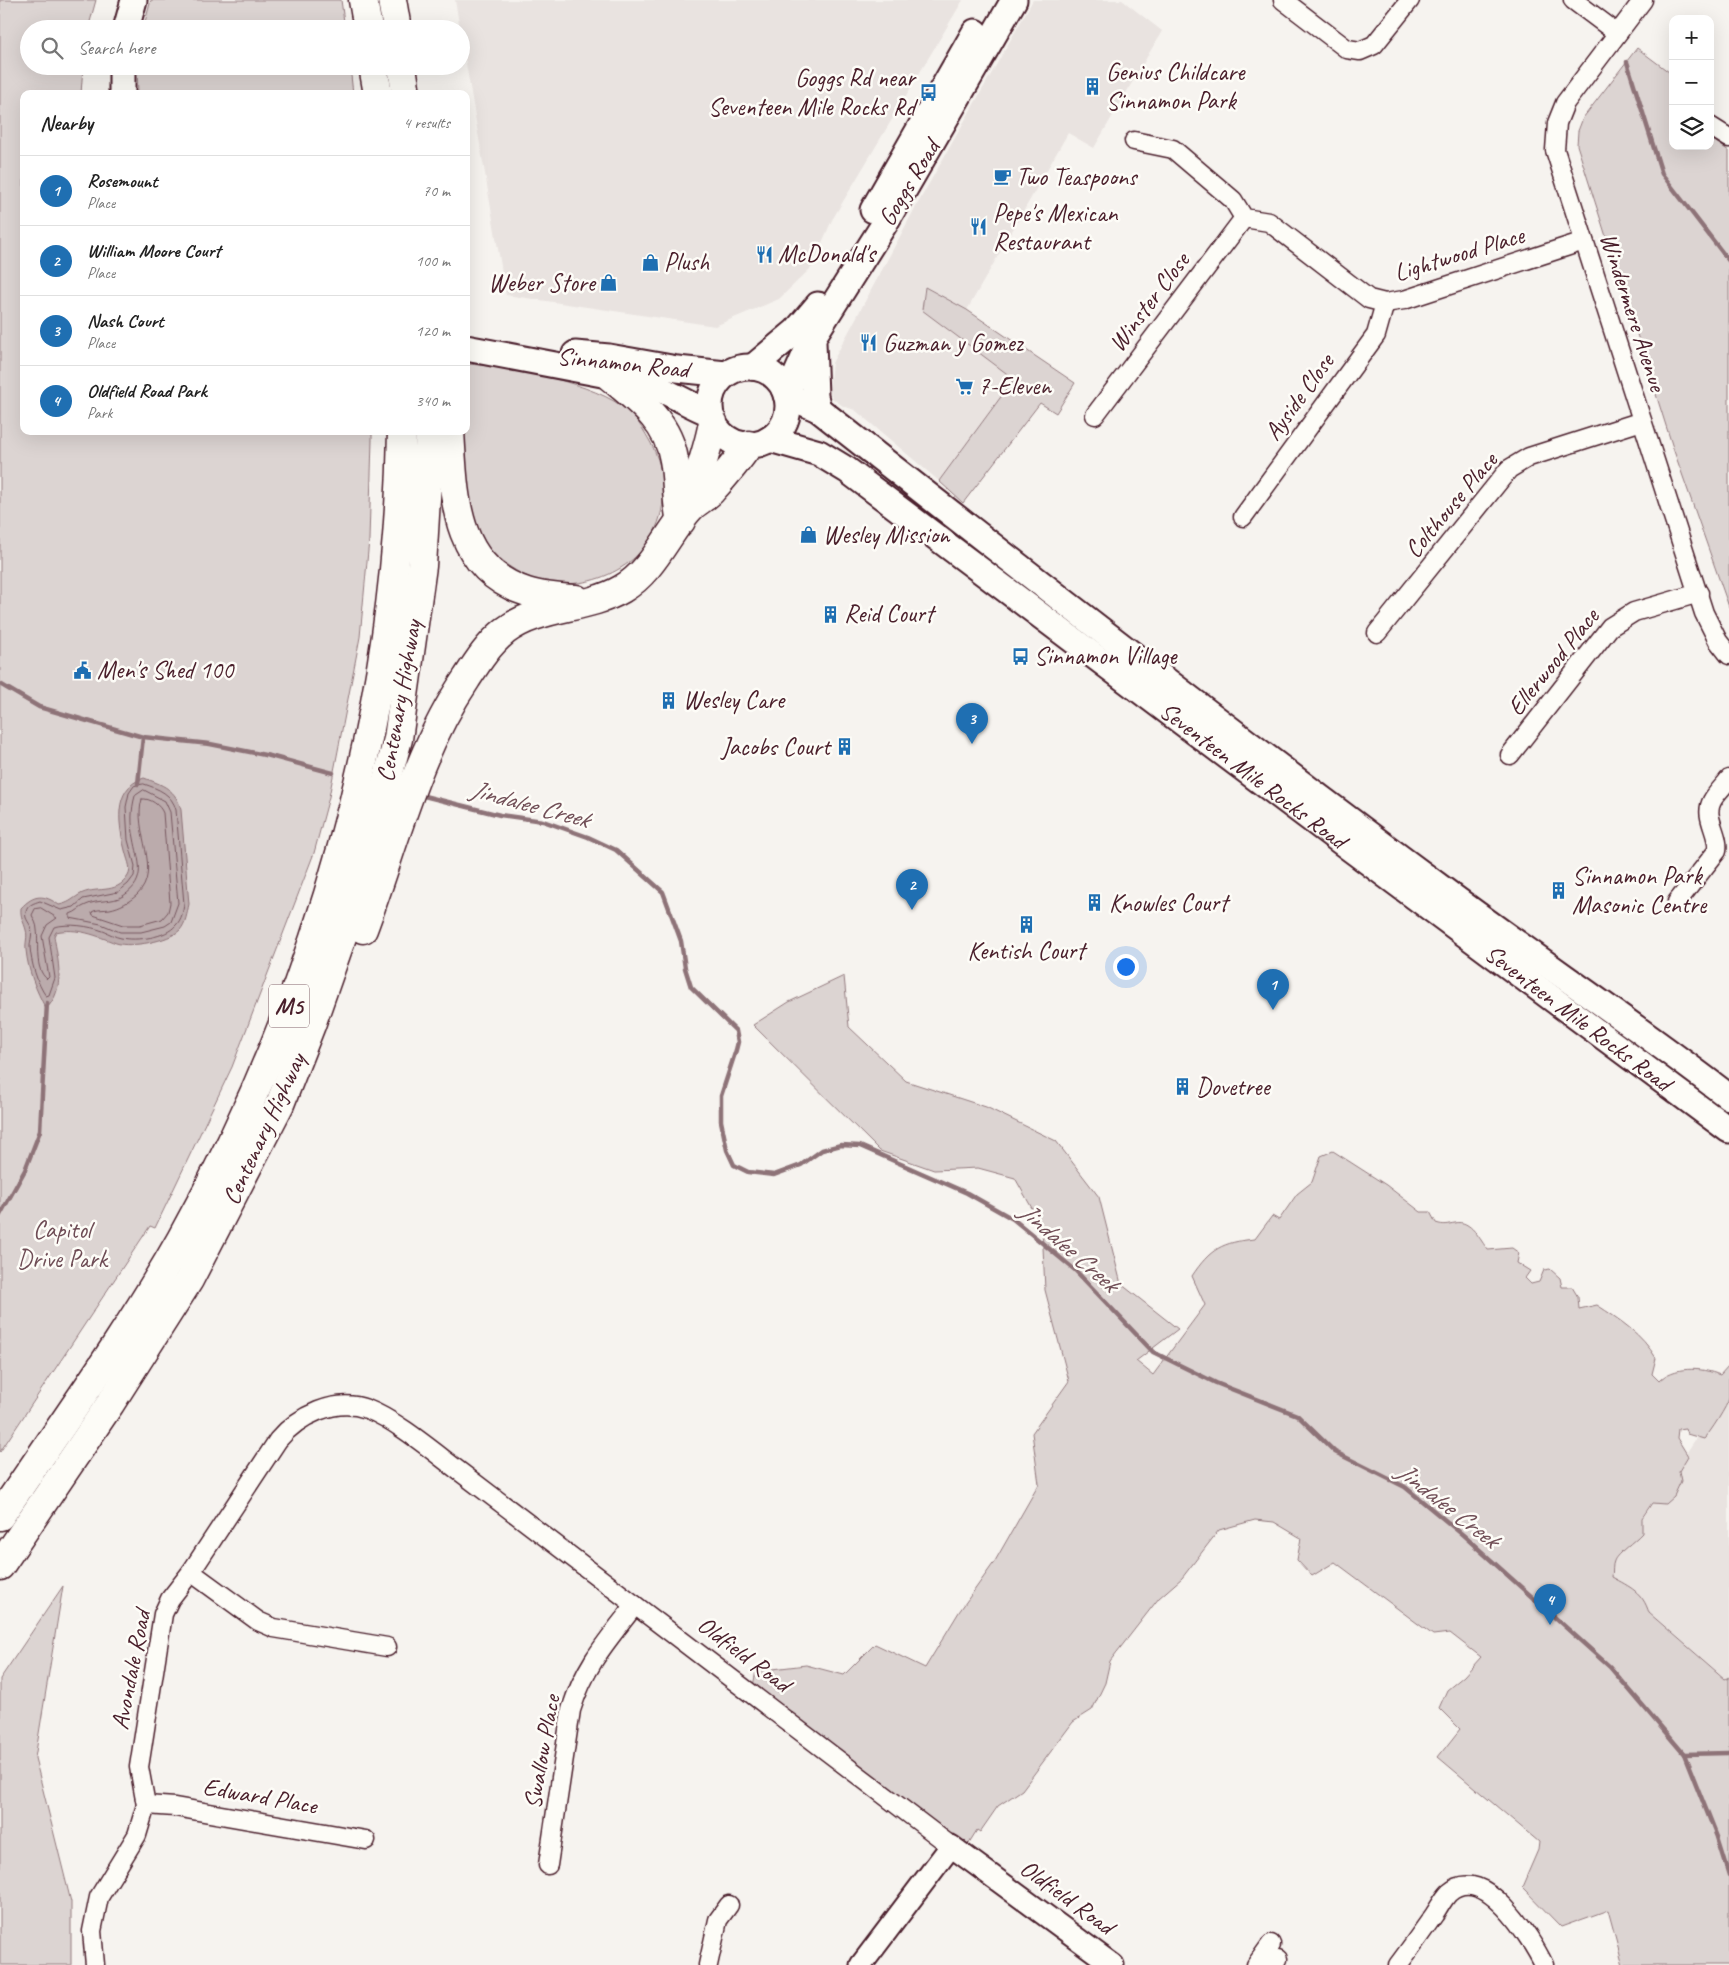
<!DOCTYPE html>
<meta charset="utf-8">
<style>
body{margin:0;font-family:Caveat,sans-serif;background:#f6f6f6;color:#222}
.controls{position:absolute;right:15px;top:15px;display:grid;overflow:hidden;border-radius:10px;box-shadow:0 5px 20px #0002}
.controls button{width:45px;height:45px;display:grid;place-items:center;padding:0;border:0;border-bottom:1px solid #e0e0e0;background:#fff;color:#222;font:25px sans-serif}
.you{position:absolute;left:1125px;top:966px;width:18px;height:18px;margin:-12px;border:4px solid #fff;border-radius:50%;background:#1a73e8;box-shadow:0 0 0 8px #1a73e833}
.badge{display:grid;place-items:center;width:32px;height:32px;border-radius:50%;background:#1f6fb2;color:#fff;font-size:16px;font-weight:700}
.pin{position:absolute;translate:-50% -41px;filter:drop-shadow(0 1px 2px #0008)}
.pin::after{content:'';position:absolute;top:26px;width:18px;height:15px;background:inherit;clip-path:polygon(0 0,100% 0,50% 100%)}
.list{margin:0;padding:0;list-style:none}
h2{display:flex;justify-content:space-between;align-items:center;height:65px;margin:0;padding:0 20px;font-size:21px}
h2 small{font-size:16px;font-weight:400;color:#767676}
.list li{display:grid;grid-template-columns:32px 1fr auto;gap:15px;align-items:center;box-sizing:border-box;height:70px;padding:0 20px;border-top:1px solid #e0e0e0}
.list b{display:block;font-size:19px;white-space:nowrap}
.list p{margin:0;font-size:16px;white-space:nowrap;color:#767676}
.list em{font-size:16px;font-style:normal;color:#767676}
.icon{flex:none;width:28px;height:28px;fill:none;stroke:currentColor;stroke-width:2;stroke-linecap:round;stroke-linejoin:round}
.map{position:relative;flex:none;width:1729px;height:1965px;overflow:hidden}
.search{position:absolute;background:#fff;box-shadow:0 5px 20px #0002;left:20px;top:20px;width:450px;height:55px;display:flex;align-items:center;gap:12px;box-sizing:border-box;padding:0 18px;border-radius:28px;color:#767676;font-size:19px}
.panel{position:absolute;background:#fff;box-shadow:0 5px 20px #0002;left:20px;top:90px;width:450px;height:345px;border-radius:10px}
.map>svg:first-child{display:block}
.built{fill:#e9e3e0}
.green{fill:#dcd4d2;stroke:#937a7e}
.water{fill:#bbabac;stroke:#8e7378}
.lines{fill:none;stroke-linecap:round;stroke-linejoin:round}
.shore{stroke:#77575f;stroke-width:1}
.stream{stroke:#8e7378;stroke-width:4.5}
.minor-casing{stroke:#4a1f2b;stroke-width:21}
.tertiary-casing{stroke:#4a1f2b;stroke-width:25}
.secondary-casing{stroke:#4a1f2b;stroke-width:29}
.motorway-casing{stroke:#4a1f2b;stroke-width:31}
.minor{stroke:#fdfcf7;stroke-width:18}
.tertiary{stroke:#fdfcf7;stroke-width:21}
.secondary{stroke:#fdfcf7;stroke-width:25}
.motorway{stroke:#fdfcf7;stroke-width:28}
.labels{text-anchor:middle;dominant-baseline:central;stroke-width:5;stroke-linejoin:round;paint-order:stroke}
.shield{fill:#fdfcf7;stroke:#806168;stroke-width:1}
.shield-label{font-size:24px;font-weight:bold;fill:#4a1f2b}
.poi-label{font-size:25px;fill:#4a1f2b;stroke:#fdfcf7;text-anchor:start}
.street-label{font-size:25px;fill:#4a1f2b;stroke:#fdfcf7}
.park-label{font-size:25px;fill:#6e4c55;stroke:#fdfcf7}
.water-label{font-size:26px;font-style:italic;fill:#725058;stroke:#fdfcf7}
</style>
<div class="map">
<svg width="1729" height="1965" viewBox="0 0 1729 1965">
<rect width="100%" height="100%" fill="#f6f3ef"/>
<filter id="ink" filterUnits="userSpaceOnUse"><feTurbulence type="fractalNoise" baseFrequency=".02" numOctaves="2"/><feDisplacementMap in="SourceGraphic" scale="10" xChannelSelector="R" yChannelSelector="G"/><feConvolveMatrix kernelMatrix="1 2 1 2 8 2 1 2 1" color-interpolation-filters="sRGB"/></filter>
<g filter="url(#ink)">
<g class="built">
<path d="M 455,0 L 963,0 L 832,220 L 811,268 L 779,299 L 715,326 L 506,295 Z"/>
<path d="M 1033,0 L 1122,0 L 1162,31 L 1094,148 L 1068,133 L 967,310 L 924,287 L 922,310 L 1014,379 L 939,481 L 855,410 L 843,406 L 832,398 L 829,388 L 832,363 L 913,212 Z"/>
<path d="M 1729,1389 L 1729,1682 L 1605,1575 Z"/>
</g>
<g class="green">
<path d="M 0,0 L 96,0 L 88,29 L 29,29 L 29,66 L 83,66 L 81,94 L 24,94 L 24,431 L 372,431 L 372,440 L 369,540 L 360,637 L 329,797 L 314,853 L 232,1067 L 155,1228 L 150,1226 L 0,1452 Z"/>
<path d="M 151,0 L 341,0 L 345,29 L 143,29 Z"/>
<path d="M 1637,48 L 1673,75 L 1673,146 L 1710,146 L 1710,138 L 1729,151 L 1729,607 L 1674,451 L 1577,145 L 1578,131 L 1583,118 Z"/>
<path d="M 137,66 L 350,66 L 353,94 L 138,94 Z"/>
<path d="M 925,287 L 967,310 L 1075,383 L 1056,413 L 1040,403 L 963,503 L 939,481 L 1014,379 L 922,310 Z"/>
<path d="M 466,364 C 508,366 597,383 628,411 C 636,418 643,429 648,438 C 664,465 669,499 656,528 C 635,577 569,597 524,575 C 500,563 480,544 472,518 C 464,490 465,460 462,431 L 466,431 Z"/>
<path d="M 844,976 L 849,1027 L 906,1081 L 986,1107 L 1056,1141 L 1099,1197 L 1121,1284 L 1178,1329 L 1136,1361 L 1153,1375 L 1205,1305 L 1192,1276 C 1210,1249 1222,1242 1255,1239 L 1272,1216 L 1279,1220 L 1297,1194 L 1312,1182 L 1321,1156 L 1333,1151 L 1386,1185 L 1421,1212 L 1430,1212 L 1436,1223 C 1445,1226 1447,1224 1455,1223 C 1471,1219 1480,1240 1488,1250 L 1512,1248 L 1519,1253 L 1517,1263 L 1530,1271 L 1525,1278 L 1531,1284 L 1539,1282 L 1544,1270 L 1550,1269 L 1560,1278 L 1562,1287 L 1572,1287 L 1578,1297 L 1579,1309 L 1597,1305 C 1620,1320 1642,1334 1656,1358 L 1652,1374 L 1659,1381 C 1673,1366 1701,1367 1720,1375 L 1729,1365 C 1729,1376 1729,1387 1729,1398 C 1728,1405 1710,1433 1704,1439 L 1687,1434 L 1685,1428 L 1678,1429 L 1677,1438 L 1688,1456 L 1679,1471 L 1681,1481 L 1674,1496 L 1665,1504 L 1652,1503 L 1642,1518 L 1642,1533 C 1635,1541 1616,1554 1614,1561 C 1612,1565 1613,1572 1612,1577 C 1630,1587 1643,1592 1649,1613 L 1725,1679 L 1729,1677 L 1729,1965 L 1623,1965 L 1608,1910 L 1561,1927 L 1522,1887 L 1538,1850 L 1539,1842 L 1438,1757 L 1460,1729 L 1439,1708 L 1447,1690 L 1464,1676 L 1481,1657 L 1450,1633 L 1433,1635 L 1335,1562 L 1312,1576 L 1297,1560 L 1301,1538 L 1274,1522 L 1255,1520 L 1219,1530 L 1182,1578 L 1159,1598 L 1110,1661 L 1105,1683 L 1092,1710 L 1073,1722 L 1022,1790 L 998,1806 L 980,1832 L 977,1830 L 967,1846 L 753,1686 L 756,1671 L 806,1665 L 844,1675 L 875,1644 L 925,1668 L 959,1612 L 995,1561 L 1039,1484 L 1032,1433 L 1069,1381 L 1045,1290 L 1042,1226 L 1015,1178 L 978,1168 L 934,1170 L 880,1151 L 753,1025 L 789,1002 Z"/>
<path d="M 63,1586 L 35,1758 L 71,1902 L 71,1965 L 0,1965 L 0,1679 Z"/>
</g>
<path class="water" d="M 144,778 C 163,785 176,789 181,810 L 189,904 C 187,913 186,923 180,930 C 169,941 131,948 116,943 C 97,936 77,927 56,932 L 54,936 C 58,961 66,989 46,1009 C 36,990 28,971 26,950 C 25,943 28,937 26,930 C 24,922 20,917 21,908 C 34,894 44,894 59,905 C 69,903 71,900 79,895 C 95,885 116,896 128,876 C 132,869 128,862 126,854 C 119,828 111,788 144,778 Z"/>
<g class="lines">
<g class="shore">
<path d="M 144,784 C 159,789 172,794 176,810 L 184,904 C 183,911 182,919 176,925 C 166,938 136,941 121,938 C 115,937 109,933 103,931 C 89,926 69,923 54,927 L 49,937 L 55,978 L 49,995 L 46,996 C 37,984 31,962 30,947 C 30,940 33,934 31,927 C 29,922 24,918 26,912 C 27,905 34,903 40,901 L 61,910 L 74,907 L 83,899 L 118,892 L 128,884 L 134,876 L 135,866 L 128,840 L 126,807 L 129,793 L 134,786 Z"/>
<path d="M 144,790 L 165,801 L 170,812 L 178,903 L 171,922 L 165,926 L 141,932 L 120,932 L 101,924 L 70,918 L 70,914 C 77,912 80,907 86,905 C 98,899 112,903 123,896 C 148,880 138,861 134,838 C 131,824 131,810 135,796 Z"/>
<path d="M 142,799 C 150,798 160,805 163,813 L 170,903 L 168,912 L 162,919 L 140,925 L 123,925 L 93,915 L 92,912 C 97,909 104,910 110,909 C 120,907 129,902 137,895 C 163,870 132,831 142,799 Z"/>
<path d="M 41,908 L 57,918 L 47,925 L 42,936 L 49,977 L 47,979 C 34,969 39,944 37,930 C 37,924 34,920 32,915 L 35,909 Z"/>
</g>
<g class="stream">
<path d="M 1627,62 L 1662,174 L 1729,261"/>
<path d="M 0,684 L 39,707 L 143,737 L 210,744 L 270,756 L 333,773"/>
<path d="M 138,784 L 143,737"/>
<path d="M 420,795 L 500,815 L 543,821 L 588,837 L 616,850 L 663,892 L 681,941 L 685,968 L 691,987 L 736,1031 L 738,1042 L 736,1050 L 721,1096 L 721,1121 L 727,1150 L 734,1165 L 748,1172 L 774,1175 L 801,1165 L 822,1150 L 841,1145 L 860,1146 L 967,1193 L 1013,1219 L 1075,1270 L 1153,1352 L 1216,1383 L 1297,1415 L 1335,1452 L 1405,1487 L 1463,1535 L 1610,1667 L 1684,1754 L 1717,1837 L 1729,1875"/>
<path d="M 0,1215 L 25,1170 L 40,1131 L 47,1003"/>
<path d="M 1684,1754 L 1729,1753"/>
</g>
<defs>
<g id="minor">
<path d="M 1283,0 L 1347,49 L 1360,51 L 1374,45 L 1410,0"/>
<path d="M 1573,0 L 1617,33"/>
<path d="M 1643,0 L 1565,103 L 1557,123 L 1555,150 L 1704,613 L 1718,641 L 1729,655"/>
<path d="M 1710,126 L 1729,138"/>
<path d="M 1134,141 L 1173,149 L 1233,200 L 1244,218 L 1269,222 L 1369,299 L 1385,303 L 1404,300 L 1584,241"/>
<path d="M 1095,415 L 1244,218"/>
<path d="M 1243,517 L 1376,335 L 1385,303"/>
<path d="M 1377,633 L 1509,469 L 1529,457 L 1642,421"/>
<path d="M 1510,755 L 1610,627 L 1634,612 L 1699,593"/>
<path d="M 1677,902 L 1717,851 C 1720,834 1703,817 1712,801 C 1716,793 1724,786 1729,779"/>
<path d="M 191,1572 L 258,1621 L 274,1628 L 387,1647"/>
<path d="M 146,1805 L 175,1807 L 366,1840"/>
<path d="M 548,1865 L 571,1710 C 585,1665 607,1641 635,1605"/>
<path d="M 95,1965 L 92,1931 L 99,1897 L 137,1835 L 146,1805 L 139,1767 L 163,1614 L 170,1599 L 191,1572 L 278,1440 C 298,1416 335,1397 367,1409 C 398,1421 436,1454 463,1474 L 951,1846"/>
<path d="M 708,1965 L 718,1920 L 729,1905"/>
<path d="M 1256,1965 L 1271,1944"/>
<path d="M 1274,1965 L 1278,1959"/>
<path d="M 1398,1965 C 1410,1949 1422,1932 1434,1915 C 1439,1908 1443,1899 1449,1893 C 1484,1861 1532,1940 1544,1965"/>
</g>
<path id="tertiary" d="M 861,1965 L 951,1846 L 1113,1965"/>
<g id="secondary">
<path d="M 126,29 L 134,0"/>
<path d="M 122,66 L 122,94"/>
<path d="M 873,210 L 975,32"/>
<path d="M 813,342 L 815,396 L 818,409"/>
<path d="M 466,348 L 639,381 C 664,388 686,404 710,413"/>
<path d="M 575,354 L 609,357 L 677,369 L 726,374"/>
<path d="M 753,367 L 796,331 L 818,305"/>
<circle cx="749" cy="406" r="39"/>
<path d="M 784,389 L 795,378 L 813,337 L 885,223 L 1014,0"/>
<path d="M 786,395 L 818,409 C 1024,571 1230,732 1441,888 C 1536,959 1635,1024 1729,1097"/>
<path id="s1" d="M 770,439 L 819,453 L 847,470 L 1336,838 L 1729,1130"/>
</g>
<g id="motorway">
<path d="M 363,0 L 368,29"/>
<path d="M 392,0 L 397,29"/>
<path d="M 373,66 L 378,94"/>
<path d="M 402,66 L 406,94"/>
<path d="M 607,374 C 635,398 668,420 674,460 C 678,481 676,501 681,521"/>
<path d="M 450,431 C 454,494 453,569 527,592 C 542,597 559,598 576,599"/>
<path d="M 690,508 C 696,478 708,452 713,422"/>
<path d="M 363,929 C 395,844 415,754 467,678 C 478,661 489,644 505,631 C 539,605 586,610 622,589 C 653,571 667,534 690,508 C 697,501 707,497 713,489 C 726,475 738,460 749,445"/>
<path d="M 0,1516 C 61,1425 127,1335 181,1239 C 318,994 398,712 402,431"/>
<path d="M 0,1566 L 110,1404 L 189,1280 L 280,1104 L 311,1025 L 351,911 L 398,739 L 422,566 L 430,431"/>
</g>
</defs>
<use href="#minor" class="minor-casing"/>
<use href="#tertiary" class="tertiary-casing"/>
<use href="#secondary" class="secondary-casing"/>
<use href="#motorway" class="motorway-casing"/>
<use href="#minor" class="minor"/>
<use href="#tertiary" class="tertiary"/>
<use href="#secondary" class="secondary"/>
<use href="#motorway" class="motorway"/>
</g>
</g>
<defs>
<symbol id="building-bare" viewBox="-9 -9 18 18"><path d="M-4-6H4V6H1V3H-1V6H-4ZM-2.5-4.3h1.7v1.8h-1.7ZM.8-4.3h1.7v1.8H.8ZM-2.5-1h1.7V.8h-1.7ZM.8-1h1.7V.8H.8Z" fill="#1f6fb2" stroke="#fdfcf7" stroke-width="2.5" paint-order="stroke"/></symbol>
<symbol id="bus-bare" viewBox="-9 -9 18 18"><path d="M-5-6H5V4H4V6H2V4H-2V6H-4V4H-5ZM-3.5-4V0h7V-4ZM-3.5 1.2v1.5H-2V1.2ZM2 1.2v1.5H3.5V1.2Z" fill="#1f6fb2" stroke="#fdfcf7" stroke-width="2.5" paint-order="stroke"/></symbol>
<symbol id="cafe-bare" viewBox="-9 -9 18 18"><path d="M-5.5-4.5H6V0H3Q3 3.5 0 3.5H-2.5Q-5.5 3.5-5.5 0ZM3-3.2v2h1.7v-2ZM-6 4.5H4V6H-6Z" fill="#1f6fb2" stroke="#fdfcf7" stroke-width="2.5" paint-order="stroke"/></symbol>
<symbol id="restaurant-bare" viewBox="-9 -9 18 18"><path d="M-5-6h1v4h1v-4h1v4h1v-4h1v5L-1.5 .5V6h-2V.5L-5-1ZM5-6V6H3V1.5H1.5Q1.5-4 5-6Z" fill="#1f6fb2" stroke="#fdfcf7" stroke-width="2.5" paint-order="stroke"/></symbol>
<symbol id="shop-bare" viewBox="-9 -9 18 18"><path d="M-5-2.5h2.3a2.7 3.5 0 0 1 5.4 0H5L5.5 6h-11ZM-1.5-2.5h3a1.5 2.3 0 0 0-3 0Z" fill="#1f6fb2" stroke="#fdfcf7" stroke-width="2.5" paint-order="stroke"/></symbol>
<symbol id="supermarket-bare" viewBox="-9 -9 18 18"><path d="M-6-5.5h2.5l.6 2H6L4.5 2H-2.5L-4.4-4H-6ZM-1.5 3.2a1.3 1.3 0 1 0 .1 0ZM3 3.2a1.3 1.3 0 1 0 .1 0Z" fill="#1f6fb2" stroke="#fdfcf7" stroke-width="2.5" paint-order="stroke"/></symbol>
<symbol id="civic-bare" viewBox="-9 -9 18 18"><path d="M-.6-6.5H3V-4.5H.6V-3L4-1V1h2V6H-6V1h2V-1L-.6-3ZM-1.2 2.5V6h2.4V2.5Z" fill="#1f6fb2" stroke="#fdfcf7" stroke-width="2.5" paint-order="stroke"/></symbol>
</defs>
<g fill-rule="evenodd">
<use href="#building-bare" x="1080" y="74" width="25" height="25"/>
<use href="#bus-bare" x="916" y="80" width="25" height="25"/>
<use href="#cafe-bare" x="990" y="164" width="25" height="25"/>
<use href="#restaurant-bare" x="966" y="214" width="25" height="25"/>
<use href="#restaurant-bare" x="752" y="242" width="25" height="25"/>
<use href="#shop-bare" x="638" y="250" width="25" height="25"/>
<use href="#shop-bare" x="596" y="270" width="25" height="25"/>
<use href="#restaurant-bare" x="856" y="330" width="25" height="25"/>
<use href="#supermarket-bare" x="952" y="374" width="25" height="25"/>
<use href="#shop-bare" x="796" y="522" width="25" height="25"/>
<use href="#building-bare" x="818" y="602" width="25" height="25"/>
<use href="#bus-bare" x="1008" y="644" width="25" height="25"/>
<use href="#civic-bare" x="70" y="658" width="25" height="25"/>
<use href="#building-bare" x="656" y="688" width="25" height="25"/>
<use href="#building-bare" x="832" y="734" width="25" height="25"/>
<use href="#building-bare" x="1546" y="878" width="25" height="25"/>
<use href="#building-bare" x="1082" y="890" width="25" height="25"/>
<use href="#building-bare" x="1014" y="912" width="25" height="25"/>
<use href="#building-bare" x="1170" y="1074" width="25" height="25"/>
</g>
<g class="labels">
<rect class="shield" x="269" y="984.5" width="40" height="43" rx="4"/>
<g class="shield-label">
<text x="289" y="1006">M5</text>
</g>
<g class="poi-label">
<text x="1106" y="72">Genius Childcare<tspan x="1106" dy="29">Sinnamon Park</tspan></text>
<text x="915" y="78" text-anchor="end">Goggs Rd near<tspan x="915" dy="29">Seventeen Mile Rocks Rd</tspan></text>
<text x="1016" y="177">Two Teaspoons</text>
<text x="993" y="213">Pepe's Mexican<tspan x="993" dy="29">Restaurant</tspan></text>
<text x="778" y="254">McDonald's</text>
<text x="664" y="262">Plush</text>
<text x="595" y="283" text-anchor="end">Weber Store</text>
<text x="883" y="343">Guzman y Gomez</text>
<text x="978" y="386">7-Eleven</text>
<text x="823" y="535">Wesley Mission</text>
<text x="844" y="614">Reid Court</text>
<text x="1034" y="656">Sinnamon Village</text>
<text x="97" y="670">Men's Shed 100</text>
<text x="683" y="700">Wesley Care</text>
<text x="830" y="747" text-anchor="end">Jacobs Court</text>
<text x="1572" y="876">Sinnamon Park<tspan x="1572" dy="29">Masonic Centre</tspan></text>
<text x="1109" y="903">Knowles Court</text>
<text x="1026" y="951" text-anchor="middle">Kentish Court</text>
<text x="1196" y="1087">Dovetree</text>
</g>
<g class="street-label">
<text transform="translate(909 183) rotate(-59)">Goggs Road</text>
<text transform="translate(1459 254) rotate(-17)">Lightwood Place</text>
<text transform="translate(1149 302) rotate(-53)">Winster Close</text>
<text transform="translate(1633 312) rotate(72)">Windermere Avenue</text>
<text transform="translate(623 363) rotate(6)">Sinnamon Road</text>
<text transform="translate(1299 397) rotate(-54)">Ayside Close</text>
<text transform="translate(1451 505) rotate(-50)">Colthouse Place</text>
<text transform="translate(1553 662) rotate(-51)">Ellerwood Place</text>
<text transform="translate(399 701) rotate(-80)">Centenary Highway</text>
<text stroke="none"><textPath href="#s1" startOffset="592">Seventeen Mile Rocks Road</textPath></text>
<text transform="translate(1578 1018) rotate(37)">Seventeen Mile Rocks Road</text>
<text transform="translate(264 1129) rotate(-65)">Centenary Highway</text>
<text transform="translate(744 1654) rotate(37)">Oldfield Road</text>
<text transform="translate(131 1670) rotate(-79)">Avondale Road</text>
<text transform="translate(542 1752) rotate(-80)">Swallow Place</text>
<text transform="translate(260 1796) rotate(10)">Edward Place</text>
<text transform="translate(1067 1897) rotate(36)">Oldfield Road</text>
</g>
<g class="park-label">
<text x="62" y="1230">Capitol<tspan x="62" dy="29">Drive Park</tspan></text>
</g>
<g class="water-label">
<text transform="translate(530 804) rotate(15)">Jindalee Creek</text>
<text transform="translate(1069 1247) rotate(41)">Jindalee Creek</text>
<text transform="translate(1448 1505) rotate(38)">Jindalee Creek</text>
</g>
</g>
</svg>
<div class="controls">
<button>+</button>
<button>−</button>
<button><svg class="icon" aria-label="layers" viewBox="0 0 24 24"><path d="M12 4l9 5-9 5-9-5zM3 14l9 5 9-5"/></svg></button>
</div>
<div class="you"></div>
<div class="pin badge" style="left:1273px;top:1010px">1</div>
<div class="pin badge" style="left:912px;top:910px">2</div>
<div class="pin badge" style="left:972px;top:744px">3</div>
<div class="pin badge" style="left:1550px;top:1625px">4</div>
<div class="search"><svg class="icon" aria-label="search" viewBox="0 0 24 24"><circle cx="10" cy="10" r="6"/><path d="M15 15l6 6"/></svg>Search here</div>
<section class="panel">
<h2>Nearby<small>4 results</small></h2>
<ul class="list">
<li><span class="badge">1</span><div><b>Rosemount</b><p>Place</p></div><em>70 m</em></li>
<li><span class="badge">2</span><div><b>William Moore Court</b><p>Place</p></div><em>100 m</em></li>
<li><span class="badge">3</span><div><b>Nash Court</b><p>Place</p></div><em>120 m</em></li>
<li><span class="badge">4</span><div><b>Oldfield Road Park</b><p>Park</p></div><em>340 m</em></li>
</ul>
</section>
</div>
